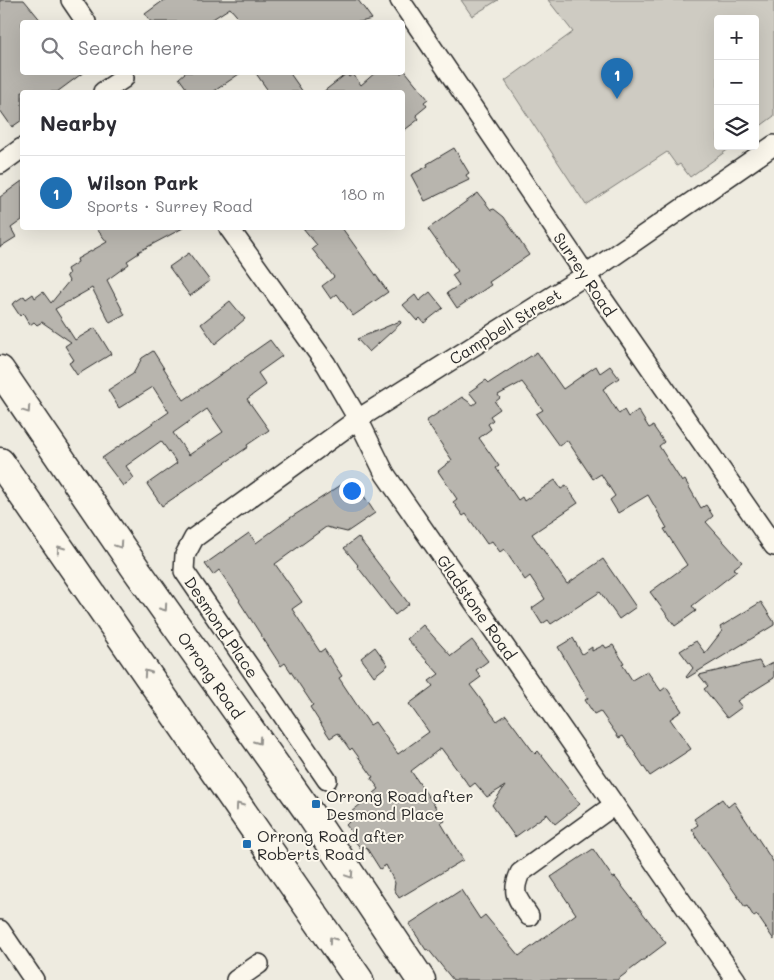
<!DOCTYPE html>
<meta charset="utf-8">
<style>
body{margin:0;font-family:Mali,sans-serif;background:#f2f2f3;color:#2b2b33}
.controls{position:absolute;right:15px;top:15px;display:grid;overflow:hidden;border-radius:5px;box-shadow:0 5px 20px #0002}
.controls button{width:45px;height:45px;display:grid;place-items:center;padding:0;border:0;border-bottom:1px solid #e1e1e2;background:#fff;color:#2b2b33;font:25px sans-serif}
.you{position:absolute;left:351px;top:490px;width:18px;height:18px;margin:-12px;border:4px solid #fff;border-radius:50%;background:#1a73e8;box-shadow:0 0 0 8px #1a73e833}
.badge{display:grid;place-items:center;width:32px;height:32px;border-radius:50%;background:#1f6fb2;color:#fff;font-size:16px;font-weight:700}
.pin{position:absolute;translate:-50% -41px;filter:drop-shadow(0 1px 2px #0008)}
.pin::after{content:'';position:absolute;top:26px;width:18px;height:15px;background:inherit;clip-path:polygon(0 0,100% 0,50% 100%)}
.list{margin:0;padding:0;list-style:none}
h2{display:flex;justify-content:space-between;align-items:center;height:65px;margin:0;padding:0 20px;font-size:21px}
h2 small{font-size:16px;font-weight:400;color:#7c7c81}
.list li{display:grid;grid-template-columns:32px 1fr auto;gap:15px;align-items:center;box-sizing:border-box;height:75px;padding:0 20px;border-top:1px solid #e1e1e2}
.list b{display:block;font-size:19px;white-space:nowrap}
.list p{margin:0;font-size:16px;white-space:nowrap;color:#7c7c81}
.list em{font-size:16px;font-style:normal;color:#7c7c81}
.icon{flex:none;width:28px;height:28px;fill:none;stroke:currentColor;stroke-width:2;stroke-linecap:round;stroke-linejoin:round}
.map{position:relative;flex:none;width:774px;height:980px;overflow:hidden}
.search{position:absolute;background:#fff;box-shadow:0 5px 20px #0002;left:20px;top:20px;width:385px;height:55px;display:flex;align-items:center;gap:12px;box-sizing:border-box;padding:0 18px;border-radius:5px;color:#7c7c81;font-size:19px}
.panel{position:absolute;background:#fff;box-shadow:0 5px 20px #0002;left:20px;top:90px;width:385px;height:140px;border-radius:5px}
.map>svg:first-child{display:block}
.green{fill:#cecbc2;stroke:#7c7b76}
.building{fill:#b8b5ae;stroke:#2b2b2b;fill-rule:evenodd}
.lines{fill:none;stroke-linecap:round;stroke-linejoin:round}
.street-casing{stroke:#2b2b2b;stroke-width:22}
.highway-casing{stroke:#2b2b2b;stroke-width:31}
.street{stroke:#fbf7ec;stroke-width:19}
.highway{stroke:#fbf7ec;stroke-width:28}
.oneway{stroke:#93918c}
.poi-dot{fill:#1f6fb2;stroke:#fbf7ec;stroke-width:2}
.labels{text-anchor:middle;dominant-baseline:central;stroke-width:4;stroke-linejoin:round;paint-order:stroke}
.street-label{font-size:16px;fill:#2b2b2b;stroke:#fbf7ec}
.poi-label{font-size:16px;fill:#2b2b2b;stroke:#fbf7ec;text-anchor:start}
</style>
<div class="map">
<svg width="774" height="980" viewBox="0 0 774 980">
<rect width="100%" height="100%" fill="#eeebe0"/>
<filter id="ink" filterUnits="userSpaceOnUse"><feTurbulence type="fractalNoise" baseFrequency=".02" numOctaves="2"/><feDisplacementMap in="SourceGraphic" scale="10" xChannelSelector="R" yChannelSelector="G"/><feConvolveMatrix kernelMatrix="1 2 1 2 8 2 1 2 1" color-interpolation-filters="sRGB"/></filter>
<g filter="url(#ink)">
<g class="green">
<path d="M 461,0 L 498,0 L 472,16 Z"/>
<path d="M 548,0 L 774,0 L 774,116 L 755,130 L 755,19 L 718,19 L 718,146 L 733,146 L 690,177 L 680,164 L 677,166 L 667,152 L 586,205 L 505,81 L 573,32 Z"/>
</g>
<g class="building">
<path d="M 0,0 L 24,0 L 42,22 L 22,22 L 22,72 L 84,72 L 57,92 L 22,92 L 22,120 L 12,127 L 0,110 Z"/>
<path d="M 164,0 L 358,0 L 372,19 L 360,22 L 242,22 L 230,8 L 208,22 L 151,22 L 145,14 Z"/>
<path d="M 402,67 L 428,99 L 424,102 L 427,106 L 416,115 L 419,119 L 402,132 L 402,92 L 323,92 L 346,74 L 349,77 L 353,74 L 361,85 L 376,72 L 402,73 Z"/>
<path d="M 186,72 L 242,72 L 213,92 L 189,92 L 179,78 Z"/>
<path d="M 255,72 L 289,72 L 303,92 L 269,92 Z"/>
<path d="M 454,148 L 469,173 L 466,175 L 469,180 L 425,201 L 411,175 L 428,166 L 427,164 Z"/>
<path d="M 22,181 L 22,220 L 11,228 L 16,237 L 0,247 L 0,197 Z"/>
<path d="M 478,193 L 491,210 L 494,209 L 504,217 L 529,255 L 489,282 L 491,285 L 457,308 L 447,293 L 459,285 L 452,275 L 458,271 L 428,229 Z"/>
<path d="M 96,228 L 183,228 L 138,252 L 139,253 L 127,261 L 129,264 L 107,280 L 125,315 L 110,323 L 92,288 L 55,309 L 75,340 L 95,328 L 111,354 L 77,375 L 69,363 L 74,360 L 65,346 L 71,342 L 42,322 L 37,325 L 34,322 L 30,325 L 23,313 L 20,316 L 12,304 L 24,296 L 26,299 L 33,294 L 35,298 L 43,292 L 51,303 L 69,281 L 66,275 L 69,274 L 67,269 L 78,262 L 77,259 L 107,242 Z"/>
<path d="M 303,228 L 342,228 L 388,292 L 353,316 L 337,294 L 331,299 L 322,286 L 334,277 L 312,249 L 317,245 Z"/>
<path d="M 189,253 L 210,281 L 190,296 L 169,267 Z"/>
<path d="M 430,292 L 443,308 L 424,323 L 420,318 L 417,321 L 403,305 L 415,295 L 419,301 Z"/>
<path d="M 230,301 L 245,319 L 215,344 L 201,324 Z"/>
<path d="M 400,321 L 401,323 L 369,352 L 357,339 Z"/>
<path d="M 270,340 L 282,356 L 258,373 L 266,385 L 247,399 L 269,430 L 247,445 L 248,447 L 162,506 L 147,484 L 177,463 L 161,441 L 126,466 L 134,478 L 123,486 L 102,458 L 169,412 L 153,387 L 119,408 L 108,390 L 133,374 L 142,358 L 153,351 L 184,400 ZM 207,409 L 223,432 L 189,455 L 173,433 Z"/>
<path d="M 537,352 L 563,389 L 596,366 L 600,373 L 610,366 L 619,378 L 603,389 L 619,414 L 624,410 L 628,417 L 638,410 L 649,428 L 653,426 L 664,442 L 659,446 L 682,482 L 685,480 L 701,508 L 706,505 L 713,516 L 706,522 L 742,562 L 733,569 L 737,571 L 692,606 L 696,611 L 675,626 L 650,592 L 687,565 L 664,529 L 667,528 L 648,495 L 618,513 L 610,500 L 615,496 L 601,474 L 593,479 L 567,440 L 559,446 L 536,414 L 543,410 L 522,382 L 498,395 L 500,398 L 495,402 L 500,409 L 490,416 L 493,420 L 488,424 L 491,429 L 479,438 L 499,466 L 496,468 L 518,500 L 522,497 L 524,501 L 555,480 L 561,489 L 566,486 L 578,503 L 532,534 L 567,584 L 603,559 L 636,607 L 619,619 L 600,592 L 551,624 L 548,620 L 542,624 L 532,608 L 545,599 L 530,576 L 525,580 L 504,549 L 500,552 L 492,541 L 487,544 L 466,514 L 463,516 L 453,502 L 457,499 L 438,471 L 452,460 L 426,421 L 462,397 L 473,405 L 477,402 L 469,392 L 486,380 L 489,383 Z"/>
<path d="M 352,478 L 375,513 L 347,532 L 326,527 L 275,564 L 302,602 L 292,609 L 320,652 L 324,649 L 342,676 L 339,678 L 370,725 L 375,722 L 398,754 L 429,732 L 409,704 L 433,686 L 429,681 L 439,674 L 407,639 L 423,625 L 451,656 L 472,640 L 488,661 L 476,670 L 481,677 L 470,685 L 497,721 L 506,715 L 535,754 L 538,751 L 580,804 L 555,824 L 547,814 L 515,837 L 492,805 L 505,786 L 487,797 L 475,783 L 470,787 L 441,748 L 411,771 L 445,821 L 441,823 L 463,860 L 399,898 L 394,889 L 395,883 L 386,865 L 380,869 L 366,847 L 362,850 L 351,836 L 354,835 L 346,825 L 349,822 L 345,817 L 379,789 L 371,778 L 373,777 L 352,748 L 350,750 L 338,733 L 330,738 L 310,707 L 313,705 L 285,663 L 281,666 L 239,601 L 240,600 L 219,570 L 213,575 L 205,564 L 249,533 L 256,543 L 290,518 Z"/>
<path d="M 358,537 L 409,604 L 395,615 L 357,566 L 358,565 L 344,548 Z"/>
<path d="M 761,602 L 774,622 L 774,625 L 687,678 L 686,677 L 693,668 L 680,651 L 696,641 L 705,653 L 722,631 L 720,627 Z"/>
<path d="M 573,638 L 582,654 L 592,647 L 592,651 L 604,645 L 606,648 L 613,645 L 624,663 L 622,664 L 632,680 L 647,671 L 661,691 L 666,687 L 682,711 L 670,719 L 691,749 L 650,776 L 623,736 L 619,738 L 600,711 L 594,714 L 585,700 L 588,698 L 558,647 Z"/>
<path d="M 375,647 L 388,665 L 374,676 L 361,658 Z"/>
<path d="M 759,661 L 763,668 L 774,662 L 774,678 L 737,701 L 742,707 L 727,718 L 704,689 L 708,686 L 699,675 Z"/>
<path d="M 722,799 L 728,807 L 734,802 L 774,863 L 774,940 L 757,915 L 754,917 L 747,906 L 745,907 L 694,834 L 695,833 L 692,829 L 698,825 L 694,819 Z"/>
<path d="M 593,849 L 613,878 L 615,877 L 666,943 L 617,980 L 453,980 L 428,949 L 426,950 L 409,924 L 461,890 L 480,919 L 485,915 L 519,956 L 576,914 L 551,877 Z"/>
</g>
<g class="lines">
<defs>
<g id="street">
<path d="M 71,0 L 86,22"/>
<path d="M 400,0 L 586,275 L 774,546"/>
<path d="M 103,92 L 124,78"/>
<path d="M 0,164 L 22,148"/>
<path d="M 229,228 L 326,364 L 358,419 L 385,474 L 736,980"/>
<path d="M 327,780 L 184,571 L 185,555 L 194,538 L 358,419 L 586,275 L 774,145"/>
<path d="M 529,916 C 517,898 511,894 520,873 L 614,805"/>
<path d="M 0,930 L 34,980"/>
<path d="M 236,980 L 259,964"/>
</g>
<g id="highway">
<path d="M 0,370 L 136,569 L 310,814 L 421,980"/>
<path d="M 0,462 L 359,980"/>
</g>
</defs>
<use href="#street" class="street-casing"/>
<use href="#highway" class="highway-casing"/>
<use href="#street" class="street"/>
<use href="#highway" class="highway"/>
</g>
<defs><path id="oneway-chevron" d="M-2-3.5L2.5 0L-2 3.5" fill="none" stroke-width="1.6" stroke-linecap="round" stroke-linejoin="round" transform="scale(1.25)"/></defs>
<g class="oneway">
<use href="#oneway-chevron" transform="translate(27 410) rotate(56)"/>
<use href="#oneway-chevron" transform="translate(119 545) rotate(56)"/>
<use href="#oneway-chevron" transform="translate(60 549) rotate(-125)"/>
<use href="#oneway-chevron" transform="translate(164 608) rotate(55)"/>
<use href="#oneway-chevron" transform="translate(147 673) rotate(-125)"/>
<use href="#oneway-chevron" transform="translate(258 741) rotate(55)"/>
<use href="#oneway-chevron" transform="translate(239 806) rotate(-125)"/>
<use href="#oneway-chevron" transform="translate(350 875) rotate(56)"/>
<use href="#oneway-chevron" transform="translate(332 940) rotate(-125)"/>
</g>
</g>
<g class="poi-dot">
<rect x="311" y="799" width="10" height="10" rx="2.5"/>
<rect x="242" y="839" width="10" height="10" rx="2.5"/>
</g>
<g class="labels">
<g class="street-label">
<text transform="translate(585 274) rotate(56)">Surrey Road</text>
<text transform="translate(505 326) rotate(-32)">Campbell Street</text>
<text transform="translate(477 607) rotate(55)">Gladstone Road</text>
<text transform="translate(222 627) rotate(56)">Desmond Place</text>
<text transform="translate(211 675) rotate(55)">Orrong Road</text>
</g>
<g class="poi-label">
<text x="326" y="795">Orrong Road after<tspan x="326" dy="18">Desmond Place</tspan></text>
<text x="257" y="835">Orrong Road after<tspan x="257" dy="18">Roberts Road</tspan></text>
</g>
</g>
</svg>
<div class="controls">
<button>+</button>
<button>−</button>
<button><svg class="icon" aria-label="layers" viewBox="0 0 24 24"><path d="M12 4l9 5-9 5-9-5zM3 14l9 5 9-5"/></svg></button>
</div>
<div class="you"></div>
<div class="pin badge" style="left:617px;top:99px">1</div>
<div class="search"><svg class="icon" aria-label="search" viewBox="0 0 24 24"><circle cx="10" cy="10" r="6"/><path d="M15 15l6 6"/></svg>Search here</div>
<section class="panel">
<h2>Nearby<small></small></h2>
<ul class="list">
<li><span class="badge">1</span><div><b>Wilson Park</b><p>Sports · Surrey Road</p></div><em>180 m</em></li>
</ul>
</section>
</div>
